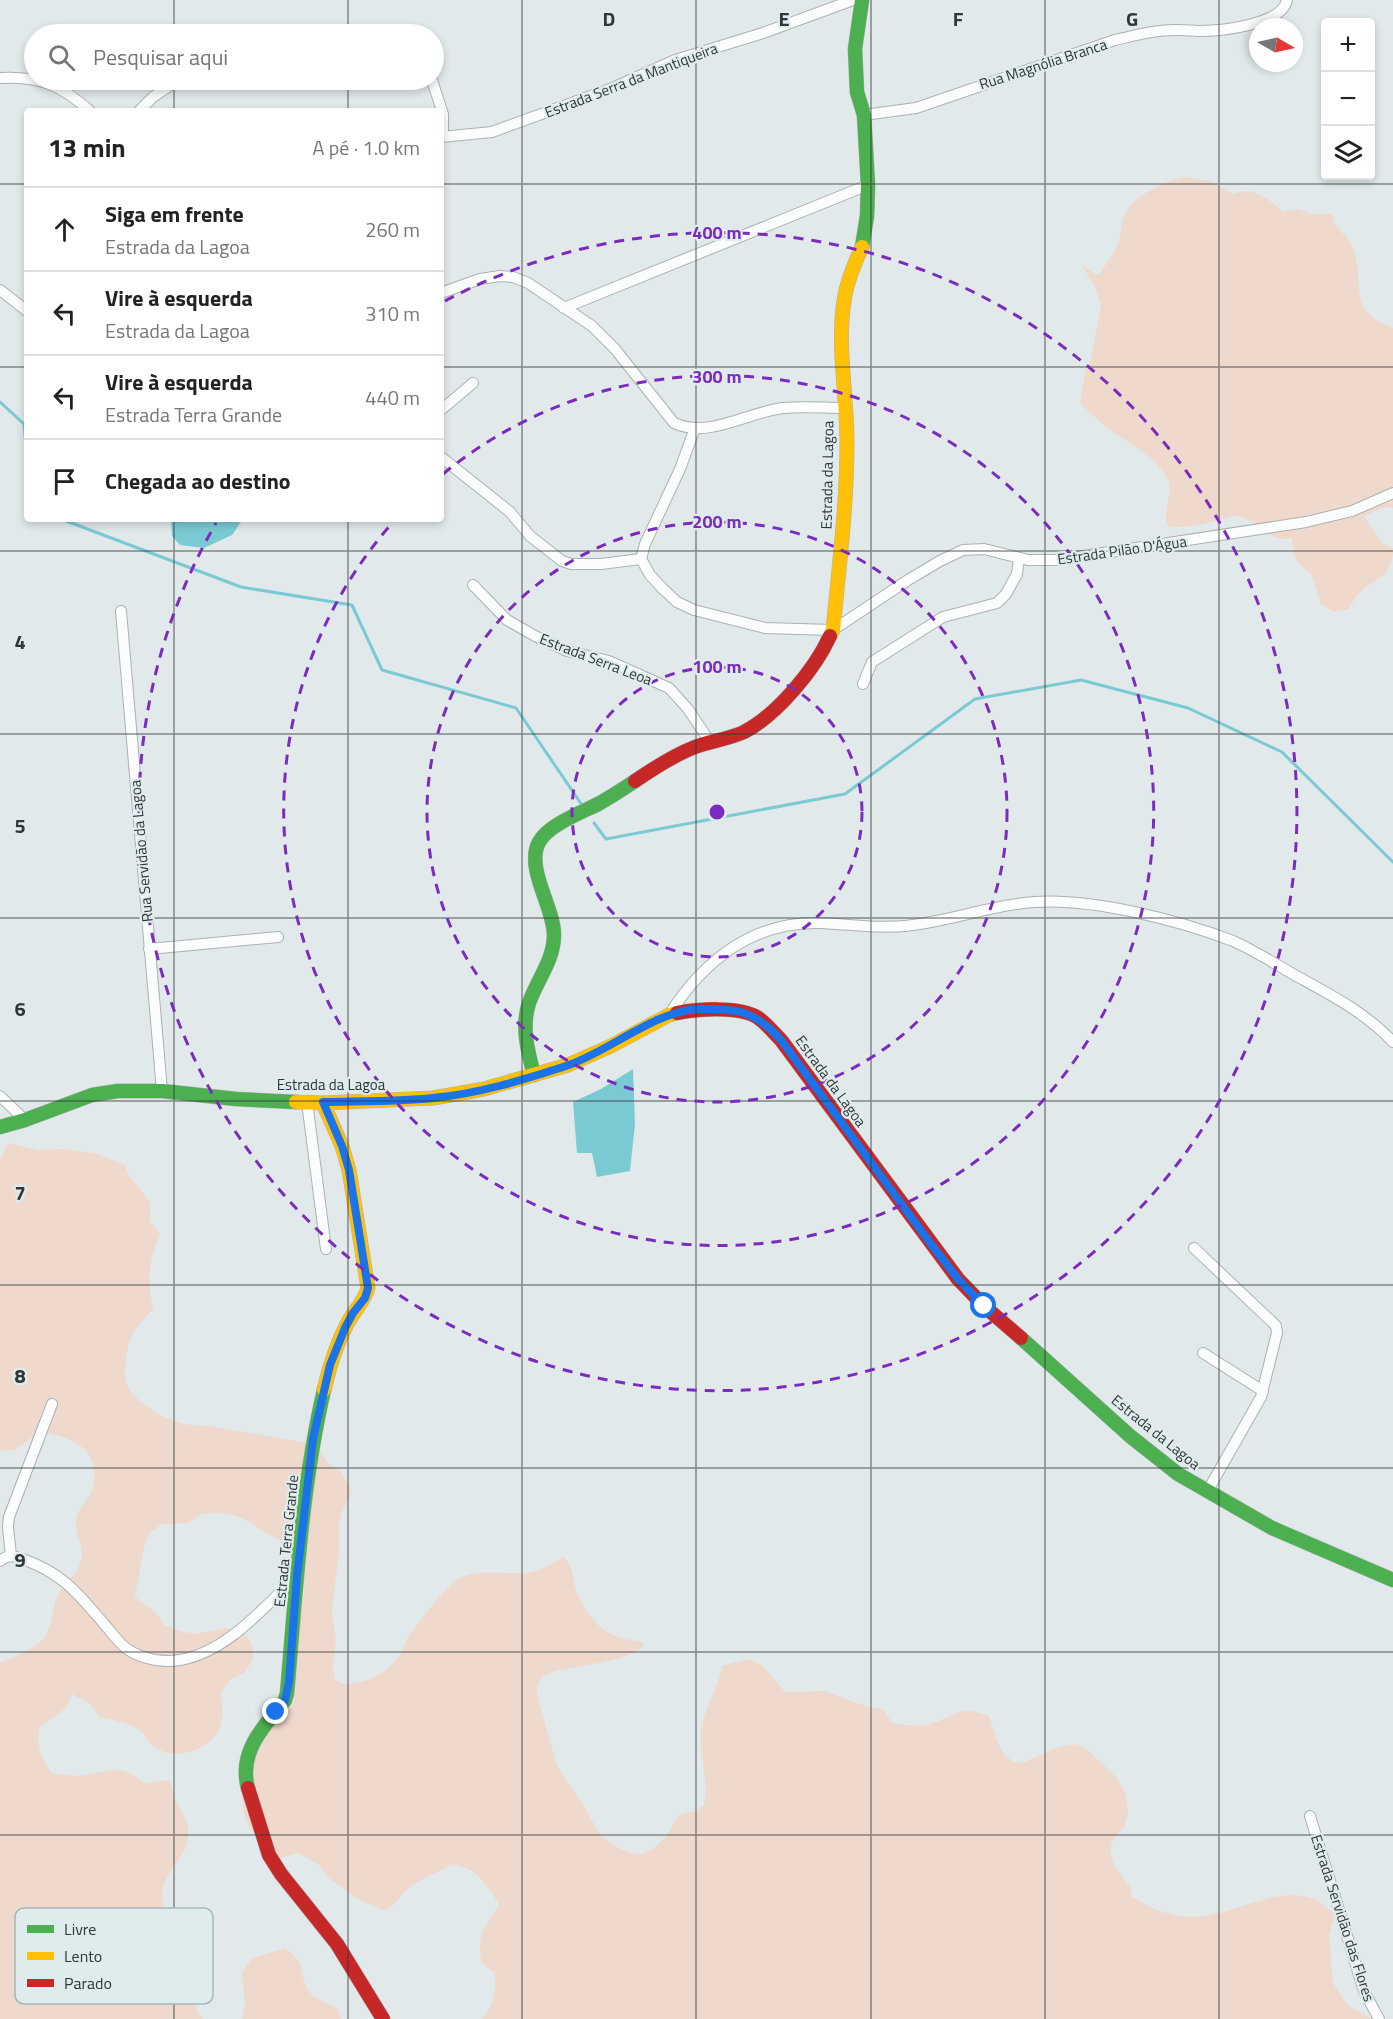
<!DOCTYPE html>
<html lang="pt">
<meta charset="utf-8">
<style>
body{margin:0;font-family:"Titillium Web",sans-serif;background:#f2f2f2;color:#222}
.controls{position:absolute;right:18px;top:18px;display:grid;overflow:hidden;border-radius:6px;box-shadow:0 3px 9px #0003}
.controls button{width:54px;height:54px;display:grid;place-items:center;padding:0;border:0;border-bottom:2px solid #e0e0e0;background:#fff;color:#222;font:30px sans-serif}
.compass{position:absolute;left:1249px;top:18px;width:54px;height:54px;border-radius:50%;background:#fff;box-shadow:0 3px 9px #0003;rotate:99deg}
.stop{position:absolute;width:18px;height:18px;margin:-14px;border:4px solid #1a73e8;border-radius:50%;background:#fff}
.stop.end{background:#1a73e8;border-color:#fff;box-shadow:0 2px 6px #0008}
.list{margin:0;padding:0;list-style:none}
h2{display:flex;justify-content:space-between;align-items:center;height:78px;margin:0;padding:0 24px;font-size:26px}
h2 small{font-size:20px;font-weight:400;color:#767676}
.list li{display:grid;grid-template-columns:39px 1fr auto;gap:18px;align-items:center;box-sizing:border-box;height:84px;padding:0 24px;border-top:2px solid #e0e0e0}
.list b{display:block;font-size:22px;white-space:nowrap}
.list p{margin:0;font-size:20px;white-space:nowrap;color:#767676}
.list em{font-size:20px;font-style:normal;color:#767676}
.icon{flex:none;width:33px;height:33px;fill:none;stroke:currentColor;stroke-width:2;stroke-linecap:round;stroke-linejoin:round}
.map{position:relative;flex:none;width:1393px;height:2019px;overflow:hidden}
.search{position:absolute;background:#fff;box-shadow:0 3px 9px #0003;left:24px;top:24px;width:420px;height:66px;display:flex;align-items:center;gap:15px;box-sizing:border-box;padding:0 21px;border-radius:33px;color:#767676;font-size:22px}
.panel{position:absolute;background:#fff;box-shadow:0 3px 9px #0003;left:24px;top:108px;width:420px;height:414px;border-radius:6px}
.map>svg:first-child{display:block}
.green{fill:#efd9cd}
.water{fill:#7acad4}
.lines{fill:none;stroke-linecap:round;stroke-linejoin:round}
.stream{stroke:#7acad4;stroke-width:3}
.street-casing{stroke:#acb1b2;stroke-width:12}
.fast-casing{stroke:#acb1b2;stroke-width:15}
.slow-casing{stroke:#acb1b2;stroke-width:15}
.jam-casing{stroke:#acb1b2;stroke-width:15}
.street{stroke:#fbfcfc;stroke-width:10}
.fast{stroke:#4caf50;stroke-width:14}
.slow{stroke:#ffc107;stroke-width:14}
.jam{stroke:#c62828;stroke-width:14}
.route{stroke:#1a73e8;stroke-width:8}
.grid{fill:none;stroke:#313637;stroke-width:1.5;stroke-opacity:0.55}
.ring{fill:none;stroke:#7b2cbf;stroke-width:3;stroke-dasharray:10 8}
.labels{text-anchor:middle;dominant-baseline:central;stroke-width:4.5;stroke-linejoin:round;paint-order:stroke}
.street-label{font-size:15px;fill:#313637;stroke:#deeced}
.key{fill:#deeced;stroke:#aab5b6;stroke-width:1.5}
.key-label{font-size:16px;fill:#313637}
.grid-label{font-size:20px;text-anchor:middle;font-weight:bold;fill:#313637;stroke:#deeced;stroke-width:4.5;stroke-linejoin:round;paint-order:stroke}
.centre{fill:#7b2cbf;stroke:#deeced;stroke-width:3}
.ring-label{font-size:18px;text-anchor:middle;font-weight:bold;fill:#7b2cbf;stroke:#deeced;stroke-width:4.5;stroke-linejoin:round;paint-order:stroke}
</style>
<div class="map">
<svg width="1393" height="2019" viewBox="0 0 1393 2019">
<rect width="100%" height="100%" fill="#e2e9ea"/>
<g class="green">
<path d="M 1183,177 L 1211,181 L 1233,194 C 1253,185 1269,200 1283,212 L 1298,209 L 1312,214 L 1332,214 C 1333,217 1334,223 1336,226 C 1344,236 1347,234 1353,248 C 1367,287 1344,309 1393,328 L 1393,508 L 1384,507 L 1364,516 L 1383,544 L 1393,548 C 1393,580 1373,577 1357,596 C 1354,599 1351,605 1349,609 L 1334,612 L 1321,604 L 1311,573 C 1295,563 1293,557 1292,538 C 1268,544 1258,519 1237,516 C 1231,516 1224,519 1219,520 C 1202,524 1185,529 1168,526 C 1161,511 1174,495 1168,480 C 1162,461 1127,442 1112,431 C 1100,423 1090,412 1080,403 L 1085,373 L 1091,358 L 1101,305 L 1096,289 L 1082,265 L 1095,274 L 1100,274 C 1105,265 1112,256 1117,246 C 1121,238 1120,228 1123,219 C 1131,196 1162,183 1183,177 Z"/>
<path d="M 8,1143 L 39,1150 L 64,1149 L 95,1153 L 125,1165 L 128,1174 L 150,1202 L 150,1221 L 160,1234 C 149,1259 146,1283 154,1310 L 151,1311 C 144,1319 136,1328 131,1337 C 127,1346 123,1373 126,1383 C 130,1395 143,1403 152,1410 C 167,1421 190,1427 209,1426 L 303,1442 L 317,1448 L 327,1462 L 341,1472 L 352,1491 L 341,1514 L 339,1526 L 339,1550 L 332,1612 L 336,1640 L 333,1667 L 335,1679 L 341,1684 C 363,1684 383,1677 397,1659 C 403,1651 405,1642 410,1634 C 424,1616 437,1597 454,1582 C 473,1566 509,1576 531,1572 C 542,1570 554,1562 564,1557 C 572,1566 572,1572 574,1583 C 579,1602 594,1627 613,1635 C 622,1639 632,1640 641,1642 L 644,1645 C 623,1668 552,1663 540,1680 C 536,1685 537,1692 538,1698 L 557,1766 L 584,1806 L 600,1835 L 619,1848 L 631,1853 L 642,1854 L 653,1849 L 666,1837 L 679,1815 L 697,1810 L 704,1805 C 709,1781 700,1758 701,1734 C 702,1711 718,1690 722,1666 L 748,1659 L 762,1665 L 785,1692 L 824,1691 L 868,1707 L 883,1709 L 892,1723 C 904,1725 919,1727 930,1724 C 956,1716 959,1704 989,1716 C 996,1734 999,1762 1022,1763 L 1059,1747 L 1076,1744 L 1088,1750 L 1118,1779 L 1126,1795 L 1128,1814 L 1124,1827 L 1113,1840 L 1110,1850 L 1115,1868 L 1131,1887 L 1131,1896 C 1157,1912 1179,1921 1210,1915 C 1239,1910 1285,1886 1314,1899 C 1322,1902 1330,1910 1335,1916 L 1329,1935 L 1333,1983 L 1347,2005 L 1372,2019 L 481,2019 C 495,2005 496,1992 495,1973 L 481,1963 C 480,1953 479,1943 482,1933 C 485,1926 495,1913 499,1904 C 484,1882 479,1869 452,1864 C 438,1874 421,1877 409,1888 C 400,1896 397,1903 385,1911 L 356,1898 L 329,1878 L 319,1865 L 298,1853 L 281,1858 L 267,1852 L 248,1825 L 243,1809 L 242,1793 L 245,1778 L 244,1762 L 249,1732 L 275,1713 L 292,1708 L 294,1693 L 290,1673 L 304,1594 L 302,1563 L 288,1552 L 278,1539 L 264,1532 L 250,1522 L 236,1516 L 217,1513 L 201,1514 L 188,1523 L 162,1524 L 149,1533 L 144,1547 L 135,1597 L 156,1613 L 165,1626 L 179,1631 L 196,1634 L 226,1628 L 243,1631 L 252,1644 L 253,1659 L 245,1672 L 229,1681 L 220,1694 C 224,1710 225,1729 210,1741 C 194,1754 173,1759 154,1747 C 149,1744 147,1737 143,1733 C 131,1723 115,1720 100,1717 L 90,1704 L 72,1694 L 66,1708 L 40,1727 C 36,1748 40,1756 52,1773 C 64,1775 74,1777 86,1775 C 112,1771 122,1764 144,1783 L 170,1780 C 173,1788 174,1799 179,1806 C 184,1817 189,1822 188,1836 C 186,1863 155,1875 164,1907 C 168,1919 183,1923 188,1933 C 197,1952 195,1989 197,2011 L 203,2019 L 0,2019 L 0,1662 C 13,1658 35,1649 44,1638 C 53,1626 51,1608 58,1595 C 66,1581 83,1570 82,1552 C 81,1541 74,1532 76,1520 C 77,1510 86,1502 91,1493 C 94,1486 95,1477 94,1470 C 92,1444 63,1435 40,1432 L 14,1450 L 0,1451 L 0,1160 Z"/>
<path d="M 285,1948 C 309,1966 297,1969 308,1990 C 313,1999 328,2004 337,2008 L 341,2019 L 242,2019 L 245,2004 L 242,1972 L 252,1958 Z"/>
</g>
<g class="water">
<path d="M 171,519 L 243,519 L 232,535 L 204,548 L 180,545 L 172,536 Z"/>
<path d="M 633,1069 L 635,1124 L 630,1171 L 597,1177 L 592,1153 L 577,1153 L 573,1102 L 601,1089 Z"/>
</g>
<g class="lines">
<g class="stream">
<path d="M 0,402 L 24,424 L 27,457"/>
<path d="M 61,519 L 241,587 L 352,605 L 382,670 L 516,708 L 584,808"/>
<path d="M 594,823 L 606,839 L 845,794 L 975,699 L 1081,680 L 1188,708 L 1282,752 L 1393,862"/>
</g>
<defs>
<g id="street">
<path d="M 0,78 C 40,76 61,85 90,111"/>
<path d="M 432,80 L 443,114 L 443,135"/>
<path d="M 139,111 L 153,97 L 178,80"/>
<path d="M 864,115 L 916,108 L 1115,40 C 1137,35 1158,29 1180,30 C 1187,30 1193,31 1199,31 C 1220,31 1282,25 1287,0"/>
<path d="M 441,137 L 492,132 L 610,89 L 675,60 L 763,33 L 853,0"/>
<path d="M 0,290 L 27,311"/>
<path d="M 441,293 L 480,279 L 500,276 L 513,277 L 528,283 L 592,326 L 615,349 L 674,423 C 709,439 748,412 783,408 C 803,406 824,408 844,408"/>
<path d="M 564,308 L 868,185"/>
<path d="M 441,410 L 473,383"/>
<path d="M 695,428 L 680,469 L 645,544 L 641,559 L 650,575 L 662,588 L 677,602 L 694,610 L 765,628 L 833,630 L 908,580 L 940,561 L 963,550 L 984,549 L 1028,560 L 1057,560 L 1306,522 L 1352,511 L 1393,493"/>
<path d="M 441,457 L 510,512 L 530,536 L 562,561 L 571,564 L 601,564 L 641,559"/>
<path d="M 473,585 L 507,620 L 535,636 L 567,651 L 609,661 L 669,688 L 688,709 L 710,742"/>
<path d="M 121,611 L 162,1091"/>
<path d="M 863,684 L 872,662 L 943,617 L 997,603 L 1006,594 L 1017,574 L 1019,558"/>
<path d="M 149,949 L 278,937"/>
<path d="M 669,1015 C 703,961 753,921 820,923 C 848,924 877,929 905,926 C 949,922 990,905 1034,902 C 1093,898 1178,920 1233,941 C 1256,951 1278,966 1300,978 C 1333,996 1367,1014 1393,1042"/>
<path d="M 0,1096 L 25,1120"/>
<path d="M 307,1102 L 326,1249"/>
<path d="M 1194,1248 L 1270,1320 L 1276,1326 L 1277,1333 L 1261,1397 L 1207,1492"/>
<path d="M 1203,1353 L 1263,1391"/>
<path d="M 11,1556 L 8,1527 L 9,1517 L 52,1404"/>
<path d="M 0,1561 C 8,1554 16,1556 25,1560 C 64,1574 79,1595 105,1625 C 112,1633 119,1643 127,1649 C 142,1659 162,1663 180,1660 C 227,1652 264,1607 297,1576"/>
<path d="M 1310,1816 L 1364,1991 L 1379,2019"/>
</g>
<g id="fast">
<path d="M 862,247 L 867,216 L 868,185 L 864,115 L 857,92 L 855,49 L 862,0"/>
<path d="M 534,1075 C 528,1052 521,1027 529,1003 C 537,980 554,960 554,935 C 554,907 525,868 539,842 C 549,824 583,812 600,803 C 612,796 623,789 635,781"/>
<path d="M 0,1127 L 25,1120 L 92,1095 L 118,1091 L 162,1091 L 236,1099 L 296,1102"/>
<path d="M 1021,1338 L 1130,1436 L 1178,1474 L 1272,1528 L 1393,1580"/>
<path d="M 248,1788 C 238,1752 264,1726 285,1700 L 287,1693 C 296,1592 301,1489 324,1390"/>
</g>
<g id="slow">
<path d="M 830,636 L 833,630 C 839,567 847,505 847,442 C 847,394 836,343 845,295 C 848,278 855,263 862,247"/>
<path d="M 296,1102 L 323,1103 L 433,1098 L 484,1089 L 568,1065 L 611,1046 L 669,1015 L 677,1013"/>
<path d="M 323,1103 L 342,1146 L 349,1170 L 368,1288 C 364,1302 354,1311 347,1324 C 336,1345 329,1368 324,1390"/>
</g>
<g id="jam">
<path d="M 635,781 C 654,768 674,755 695,747 C 711,741 729,739 744,732 C 777,715 815,669 830,636"/>
<path d="M 677,1013 C 698,1009 738,1006 757,1017 C 766,1023 773,1032 781,1040 L 958,1279 L 984,1306 L 1021,1338"/>
<path d="M 248,1788 L 269,1855 L 281,1874 L 337,1944 L 383,2019"/>
</g>
</defs>
<use href="#street" class="street-casing"/>
<use href="#fast" class="fast-casing"/>
<use href="#slow" class="slow-casing"/>
<use href="#jam" class="jam-casing"/>
<use href="#street" class="street"/>
<use href="#fast" class="fast"/>
<use href="#slow" class="slow"/>
<use href="#jam" class="jam"/>
</g>
<g class="lines">
<path class="route" d="M 276,1712 L 285,1700 L 289,1682 L 297,1576 L 313,1439 L 330,1365 L 345,1328 L 353,1313 L 365,1298 L 368,1288 L 349,1170 L 342,1146 L 323,1102 C 359,1101 396,1102 433,1098 C 477,1094 523,1080 566,1066 C 609,1052 655,1010 700,1009 C 738,1008 755,1011 781,1040 L 931,1244 L 958,1279 L 984,1306"/>
</g>
<path class="grid" d="M 174,0 L 174,34M 348,0 L 348,34M 522,0 L 522,2019M 696,0 L 696,2019M 871,0 L 871,2019M 1045,0 L 1045,2019M 1219,0 L 1219,2019M 174,80 L 174,111M 348,80 L 348,111M 0,184 L 27,184M 441,184 L 1393,184M 0,367 L 27,367M 441,367 L 1393,367M 174,519 L 174,2019M 348,519 L 348,2019M 0,551 L 1393,551M 0,734 L 1393,734M 0,918 L 1393,918M 0,1101 L 1393,1101M 0,1285 L 1393,1285M 0,1468 L 1393,1468M 0,1652 L 1393,1652M 0,1835 L 1393,1835"/>
<g class="ring">
<circle cx="717" cy="812" r="145"/>
<circle cx="717" cy="812" r="290"/>
<path d="M443 474A435 435 0 1 1 394 521"/>
<path d="M445 301A579 579 0 1 1 216 523"/>
</g>
<g class="labels">
<g class="street-label">
<text transform="translate(1043 64) rotate(-18)">Rua Magnólia Branca</text>
<text transform="translate(631 80) rotate(-21)">Estrada Serra da Mantiqueira</text>
<text transform="translate(827 475) rotate(-89)">Estrada da Lagoa</text>
<text transform="translate(1122 550) rotate(-8)">Estrada Pilão D'Água</text>
<text transform="translate(596 659) rotate(21)">Estrada Serra Leoa</text>
<text transform="translate(141 851) rotate(-95)">Rua Servidão da Lagoa</text>
<text transform="translate(831 1081) rotate(54)">Estrada da Lagoa</text>
<text x="331" y="1084">Estrada da Lagoa</text>
<text transform="translate(1156 1432) rotate(39)">Estrada da Lagoa</text>
<text transform="translate(286 1541) rotate(-84)">Estrada Terra Grande</text>
<text transform="translate(1343 1918) rotate(72)">Estrada Servidão das Flores</text>
</g>
</g>
<rect x="15" y="1908" width="198" height="96" rx="9" class="key"/>
<rect x="27" y="1925" width="27" height="8" fill="#4caf50"/>
<rect x="27" y="1952" width="27" height="8" fill="#ffc107"/>
<rect x="27" y="1979" width="27" height="8" fill="#c62828"/>
<g class="key-label">
<text x="64" y="1935">Livre</text>
<text x="64" y="1962">Lento</text>
<text x="64" y="1989">Parado</text>
</g>
<g class="grid-label">
<text x="609" y="26">D</text>
<text x="784" y="26">E</text>
<text x="958" y="26">F</text>
<text x="1132" y="26">G</text>
<text x="20" y="649">4</text>
<text x="20" y="833">5</text>
<text x="20" y="1016">6</text>
<text x="20" y="1200">7</text>
<text x="20" y="1383">8</text>
<text x="20" y="1567">9</text>
</g>
<circle cx="717" cy="812" r="9" class="centre"/>
<g class="ring-label">
<text x="717" y="239">400 m</text>
<text x="717" y="383">300 m</text>
<text x="717" y="528">200 m</text>
<text x="717" y="673">100 m</text>
</g>
</svg>
<div class="controls">
<button>+</button>
<button>−</button>
<button><svg class="icon" aria-label="layers" viewBox="0 0 24 24"><path d="M12 4l9 5-9 5-9-5zM3 14l9 5 9-5"/></svg></button>
</div>
<svg class="compass" viewBox="-18 -18 36 36"><path d="M0-13l5 13h-10z" fill="#e53935"/><path d="M0 13l5-13h-10z" fill="#767676"/></svg>
<div class="stop" style="left:984px;top:1306px"></div>
<div class="stop end" style="left:276px;top:1712px"></div>
<div class="search"><svg class="icon" aria-label="search" viewBox="0 0 24 24"><circle cx="10" cy="10" r="6"/><path d="M15 15l6 6"/></svg>Pesquisar aqui</div>
<section class="panel">
<h2>13 min<small>A pé · 1.0 km</small></h2>
<ul class="list">
<li><svg class="icon" aria-label="ahead" viewBox="0 0 24 24"><path d="M12 20V5M6 11l6-6 6 6"/></svg><div><b>Siga em frente</b><p>Estrada da Lagoa</p></div><em>260 m</em></li>
<li><svg class="icon" aria-label="left" viewBox="0 0 24 24"><path d="M17 20v-9H6M10 6l-5 5 5 5"/></svg><div><b>Vire à esquerda</b><p>Estrada da Lagoa</p></div><em>310 m</em></li>
<li><svg class="icon" aria-label="left" viewBox="0 0 24 24"><path d="M17 20v-9H6M10 6l-5 5 5 5"/></svg><div><b>Vire à esquerda</b><p>Estrada Terra Grande</p></div><em>440 m</em></li>
<li><svg class="icon" aria-label="arrive" viewBox="0 0 24 24"><path d="M6 21V4h12l-3 4 3 4H6"/></svg><div><b>Chegada ao destino</b></div></li>
</ul>
</section>
</div>
